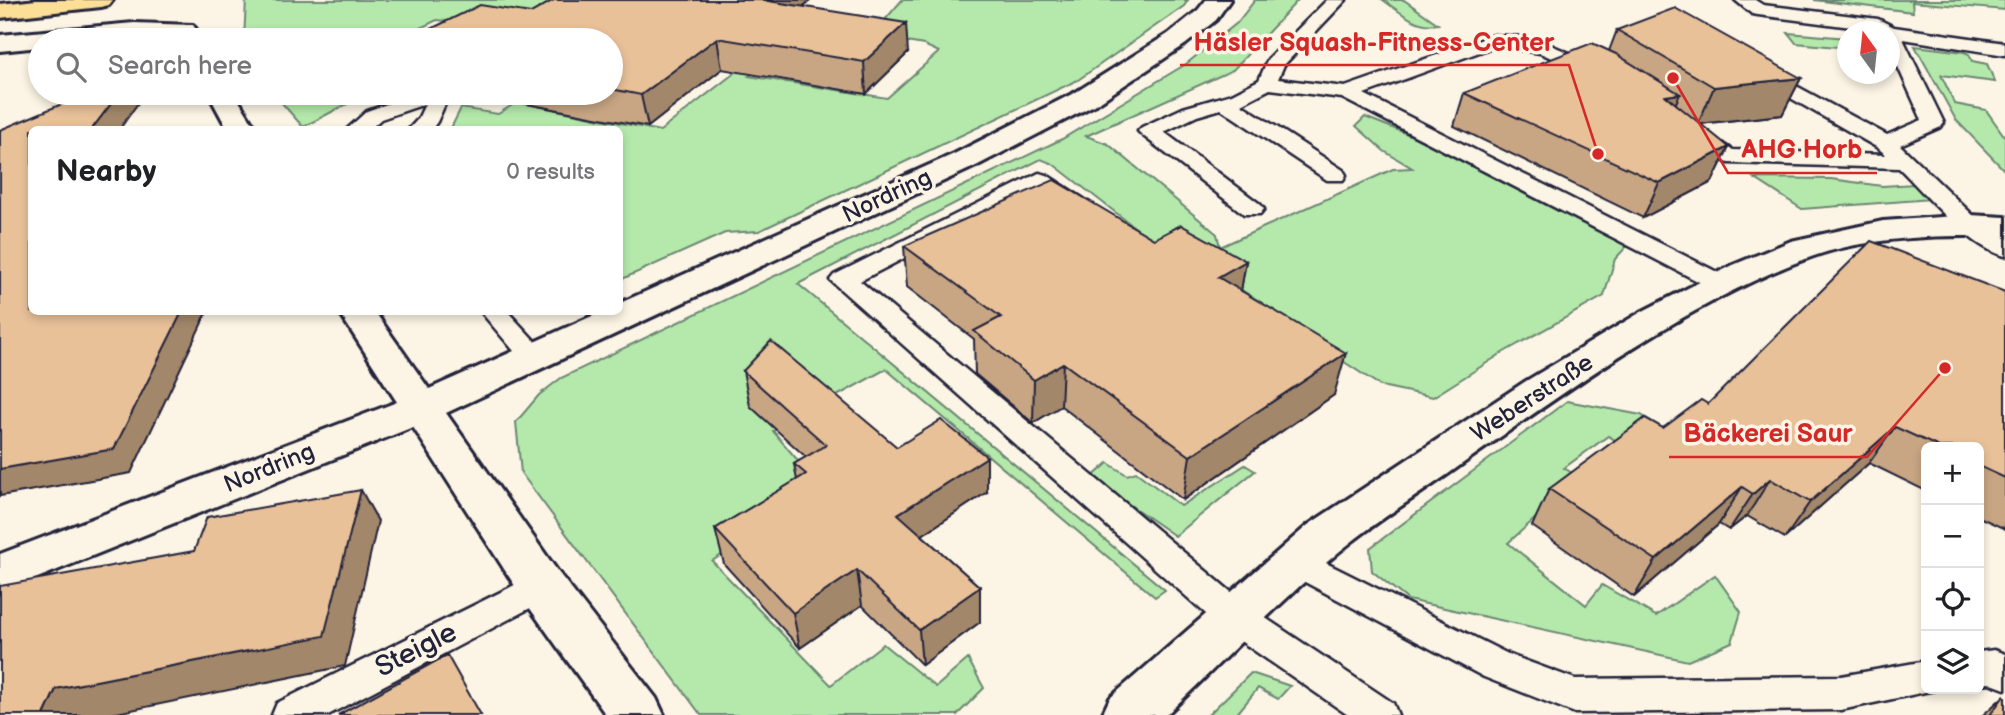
<!DOCTYPE html>
<meta charset="utf-8">
<style>
body{margin:0;font-family:"Balsamiq Sans",sans-serif;background:#f2f2f2;color:#202124}
.controls{position:absolute;right:21px;bottom:21px;display:grid;overflow:hidden;border-radius:10px;box-shadow:0 4px 10px #0003}
.controls button{width:63px;height:63px;display:grid;place-items:center;padding:0;border:0;border-bottom:2px solid #e0e0e0;background:#fff;color:#202124;font:35px sans-serif}
.compass{position:absolute;left:1837px;top:21px;width:63px;height:63px;border-radius:50%;background:#fff;box-shadow:0 4px 10px #0003;rotate:345deg}
.list{margin:0;padding:0;list-style:none}
h2{display:flex;justify-content:space-between;align-items:center;height:91px;margin:0;padding:0 28px;font-size:30px}
h2 small{font-size:23px;font-weight:400;color:#757577}
.icon{flex:none;width:38px;height:38px;fill:none;stroke:currentColor;stroke-width:2;stroke-linecap:round;stroke-linejoin:round}
.map{position:relative;flex:none;width:2005px;height:715px;overflow:hidden}
.search{position:absolute;background:#fff;box-shadow:0 4px 10px #0003;left:28px;top:28px;width:595px;height:77px;display:flex;align-items:center;gap:18px;box-sizing:border-box;padding:0 24px;border-radius:38px;color:#757577;font-size:26px}
.panel{position:absolute;background:#fff;box-shadow:0 4px 10px #0003;left:28px;top:126px;width:595px;height:189px;border-radius:10px}
.map>svg:first-child{display:block}
.green{fill:#b4e9ab;stroke:#6b8673;stroke-width:2}
.lines{fill:none;stroke-linecap:round;stroke-linejoin:round}
.service-casing{stroke:#22223b;stroke-width:5}
.minor-casing{stroke:#22223b;stroke-width:6}
.primary-casing{stroke:#22223b;stroke-width:6}
.service{fill:#fcf5e5;fill-rule:evenodd}
.minor{fill:#fcf5e5;fill-rule:evenodd}
.primary{fill:#fbdf96;fill-rule:evenodd}
.wall{fill:#c8a684;stroke:#22223b;stroke-width:2}
.shaded-wall{fill:#a2876b;stroke:#22223b;stroke-width:2}
.building{fill:#e8c199;stroke:#22223b;stroke-width:2}
.labels{text-anchor:middle;dominant-baseline:central;stroke-width:7;stroke-linejoin:round;paint-order:stroke}
.street-label{font-size:24px;fill:#22223b;stroke:#fcf5e5}
.near-street-label{font-size:28px;fill:#22223b;stroke:#fcf5e5}
.leader{fill:none;stroke:#d62828;stroke-width:2.5}
.callout-dot{fill:#d62828;stroke:#fcf5e5;stroke-width:2.5}
.callout-label{font-size:26px;text-anchor:middle;font-weight:bold;fill:#d62828;stroke:#fcf5e5;stroke-width:7;stroke-linejoin:round;paint-order:stroke}
</style>
<div class="map">
<svg width="2005" height="715" viewBox="0 0 2005 715">
<rect width="100%" height="100%" fill="#fcf5e5"/>
<filter id="ink" filterUnits="userSpaceOnUse"><feTurbulence type="fractalNoise" baseFrequency=".0143" numOctaves="2"/><feDisplacementMap in="SourceGraphic" scale="14" xChannelSelector="R" yChannelSelector="G"/><feConvolveMatrix kernelMatrix="1 2 1 2 8 2 1 2 1" color-interpolation-filters="sRGB"/></filter>
<g filter="url(#ink)">
<g class="green">
<path d="M 246,0 L 601,0 L 542,32 L 437,20 L 395,40 L 244,40 Z"/>
<path d="M 902,0 L 1188,0 L 1184,6 L 1078,80 L 759,231 L 725,233 L 620,280 L 620,130 L 450,130 L 461,108 L 498,114 L 517,102 L 660,131 L 746,64 L 763,65 L 749,76 L 887,98 L 939,52 L 924,45 L 871,36 Z"/>
<path d="M 1255,0 L 1298,0 L 1233,70 L 1086,136 L 1108,144 L 1217,234 L 1220,247 L 1393,169 L 1412,168 L 1384,151 L 1356,126 L 1365,117 L 1410,135 L 1629,244 L 1615,259 L 1604,296 L 1504,352 L 1433,397 L 1381,386 L 1309,339 L 1259,301 L 1186,255 L 1164,250 L 1053,164 L 1041,159 L 798,284 L 1165,590 L 1155,597 L 886,369 L 773,431 L 816,482 L 792,512 L 712,561 L 831,685 L 883,644 L 936,687 L 968,659 L 984,688 L 957,715 L 701,715 L 521,473 L 516,422 L 539,395 L 561,378 L 1062,139 L 1186,64 L 1237,23 Z"/>
<path d="M 1383,0 L 1404,0 L 1438,24 C 1417,28 1400,12 1383,0 Z"/>
<path d="M 1814,0 L 2005,0 L 2005,10 L 1912,2 L 1913,12 Z"/>
<path d="M 1788,33 L 1847,38 L 1847,48 L 1796,43 Z"/>
<path d="M 1915,46 L 1964,52 L 1969,54 L 1972,61 L 1987,64 L 1995,82 L 1941,75 L 1955,104 L 1986,110 L 2005,137 L 2005,171 L 1956,120 Z"/>
<path d="M 273,93 L 368,93 L 303,127 Z"/>
<path d="M 1754,178 L 1831,179 L 1882,186 L 1915,184 L 1932,199 L 1802,209 Z"/>
<path d="M 1567,401 L 1641,415 L 1668,431 L 1637,453 L 1608,436 L 1564,468 L 1580,478 L 1508,543 L 1586,605 L 1602,585 L 1656,616 L 1715,575 L 1741,612 L 1732,642 L 1688,661 L 1408,600 L 1372,571 L 1370,548 Z"/>
<path d="M 1108,463 L 1127,475 L 1136,472 L 1181,506 L 1245,465 L 1255,471 L 1175,536 L 1091,478 Z"/>
<path d="M 1251,673 L 1290,686 L 1278,699 L 1258,688 L 1236,715 L 1208,715 Z"/>
</g>
<g class="lines">
<defs>
<g id="service">
<path d="M 1327,0 L 1346,0 L 1284,65 L 1278,79 L 1345,87 L 1494,35 L 1521,37 L 1553,46 L 1603,67 L 1606,71 L 1596,77 L 1540,53 L 1496,46 L 1364,94 L 1731,279 L 1735,284 L 1731,289 L 1722,292 L 1713,289 L 1342,98 L 1270,89 L 1241,104 L 1343,170 L 1346,175 L 1343,180 L 1327,180 L 1221,109 L 1197,116 L 1164,132 L 1260,204 L 1264,209 L 1260,214 L 1244,214 L 1142,135 L 1138,131 L 1142,127 L 1183,108 L 1232,94 L 1259,80 L 1268,59 Z"/>
<path d="M 1735,0 L 1755,0 L 1763,5 L 1878,19 L 1894,27 L 2005,43 L 2005,55 L 1903,39 L 1944,123 L 1941,127 L 1900,145 L 1978,220 L 2005,238 L 2005,256 C 1968,247 1927,195 1899,168 L 1728,163 L 1687,139 L 1683,135 L 1687,131 L 1694,129 L 1733,150 L 1886,155 L 1878,148 L 1754,77 L 1751,73 L 1761,67 L 1887,135 L 1922,120 L 1890,49 L 1890,32 L 1758,15 L 1752,14 Z"/>
<path d="M 418,93 L 450,93 L 437,122 L 431,130 L 408,130 L 418,119 L 425,104 L 381,119 L 369,130 L 346,130 L 367,111 Z"/>
<path d="M 1039,173 L 1047,175 L 1084,199 L 1088,204 L 1084,209 L 1068,209 L 1038,189 L 860,281 L 1249,607 L 1393,703 L 1398,715 L 1348,715 L 1223,629 L 830,280 L 834,275 Z"/>
<path d="M 481,312 L 508,312 L 545,352 L 549,358 L 545,364 L 535,367 L 525,364 Z"/>
<path d="M 1298,549 L 1510,655 L 1575,679 L 1841,676 L 1926,661 L 1926,689 L 1939,689 L 1841,710 L 1575,713 L 1484,677 L 1286,572 L 1281,562 L 1286,552 Z"/>
<path d="M 541,572 L 553,576 L 559,586 L 553,596 L 328,715 L 272,715 L 277,703 Z"/>
<path d="M 1994,650 L 2005,654 L 2005,689 L 1989,683 L 1979,684 L 1979,652 Z"/>
</g>
<g id="minor">
<path d="M 1206,0 L 1230,0 L 1216,20 L 1186,44 L 1096,104 L 976,166 L 446,413 L 558,572 L 656,698 L 664,715 L 606,715 L 524,600 L 413,427 L 0,593 L 0,554 L 397,402 L 339,312 L 375,312 L 429,389 L 601,312 L 620,312 L 620,303 L 954,154 L 1076,92 L 1168,34 L 1198,10 Z"/>
<path d="M 134,23 L 193,25 L 203,40 L 134,37 L 40,40 L 40,47 L 0,51 L 0,35 Z"/>
<path d="M 208,93 L 234,93 L 257,130 L 228,130 Z"/>
<path d="M 1970,215 L 2005,217 L 2005,237 C 1946,234 1866,237 1811,257 C 1692,300 1572,387 1469,459 C 1427,490 1380,518 1340,551 C 1279,602 1223,661 1166,715 L 1102,715 L 1110,698 L 1308,525 L 1526,381 L 1641,312 L 1733,265 L 1791,241 L 1883,221 Z"/>
</g>
<path id="primary" d="M 36,0 L 113,0 L 109,5 L 101,7 L 0,18 L 0,4 Z"/>
</defs>
<use href="#service" class="service-casing"/>
<use href="#minor" class="minor-casing"/>
<use href="#primary" class="primary-casing"/>
<use href="#service" class="service"/>
<use href="#minor" class="minor"/>
<use href="#primary" class="primary"/>
</g>
<g class="wall">
<path d="M 554,0 L 811,0 L 803,7 L 908,53 L 866,94 L 722,69 L 648,127 L 469,93 L 611,93 L 611,40 L 531,13 Z"/>
<path d="M 1617,30 L 1801,78 L 1782,115 L 1700,124 L 1729,147 L 1712,182 L 1643,218 L 1454,126 L 1464,93 L 1609,51 Z"/>
<path d="M 1154,239 L 1246,261 L 1241,290 L 1334,395 L 1183,500 L 1061,406 L 1033,423 L 975,374 L 974,339 L 907,287 L 904,246 Z"/>
<path d="M 2005,292 L 2005,529 L 1979,517 L 1979,447 L 1926,447 L 1926,491 L 1869,463 L 1785,538 L 1747,516 L 1729,530 L 1719,524 L 1634,597 L 1532,526 L 1549,489 L 1708,404 Z"/>
<path d="M 743,371 L 987,492 L 922,535 L 980,587 L 980,622 L 922,665 L 862,605 L 800,648 L 724,564 L 715,529 L 797,480 L 794,464 L 806,457 L 750,406 Z"/>
<path d="M 2004,696 L 2005,715 L 1983,715 Z"/>
</g>
<g class="shaded-wall">
<path d="M 770,0 L 811,0 L 772,31 L 768,1 Z"/>
<path d="M 906,23 L 908,53 L 866,94 L 864,62 Z"/>
<path d="M 717,38 L 722,69 L 648,127 L 641,95 Z"/>
<path d="M 1801,78 L 1782,115 L 1698,124 L 1714,87 Z"/>
<path d="M 119,93 L 145,93 L 119,130 L 91,130 Z"/>
<path d="M 1680,94 L 1665,127 L 1666,96 Z"/>
<path d="M 1729,147 L 1712,182 L 1643,218 L 1659,183 Z"/>
<path d="M 1246,261 L 1239,303 L 1218,277 Z"/>
<path d="M 182,312 L 207,312 L 131,473 L 0,496 L 0,469 Z"/>
<path d="M 1346,353 L 1334,395 L 1183,500 L 1190,456 Z"/>
<path d="M 1063,363 L 1061,406 L 1033,423 L 1034,380 Z"/>
<path d="M 1895,427 L 1869,463 L 1785,538 L 1810,502 Z"/>
<path d="M 987,457 L 987,492 L 901,549 L 898,514 Z"/>
<path d="M 1770,479 L 1747,516 L 1729,530 L 1753,494 Z"/>
<path d="M 1742,487 L 1719,524 L 1634,597 L 1656,560 Z"/>
<path d="M 361,490 L 378,521 L 345,666 L 107,715 L 44,715 L 56,689 Z"/>
<path d="M 857,570 L 862,605 L 800,648 L 793,613 Z"/>
<path d="M 980,587 L 980,622 L 922,665 L 919,630 Z"/>
</g>
<g class="building">
<path d="M 554,0 L 770,0 L 768,1 L 906,23 L 864,62 L 717,38 L 641,95 L 611,89 L 611,40 L 408,40 L 480,5 L 531,13 Z"/>
<path d="M 1675,8 L 1801,78 L 1714,87 L 1617,30 Z"/>
<path d="M 1592,43 L 1616,54 L 1680,94 L 1666,96 L 1729,147 L 1659,183 L 1464,93 Z"/>
<path d="M 88,93 L 119,93 L 91,130 L 32,130 L 32,312 L 182,312 L 114,449 L 0,469 L 0,130 Z"/>
<path d="M 1054,180 L 1154,239 L 1181,225 L 1246,261 L 1218,277 L 1346,353 L 1190,456 L 1063,363 L 1034,380 L 974,331 L 1001,317 L 904,246 Z"/>
<path d="M 1871,241 L 2005,292 L 2005,478 L 1979,466 L 1979,447 L 1939,447 L 1895,427 L 1810,502 L 1770,479 L 1753,494 L 1742,487 L 1656,560 L 1549,489 L 1645,418 L 1663,428 L 1701,400 L 1708,404 Z"/>
<path d="M 771,341 L 897,447 L 941,420 L 987,457 L 898,514 L 980,587 L 919,630 L 857,570 L 793,613 L 715,529 L 806,474 L 794,464 L 826,445 L 743,371 Z"/>
<path d="M 361,490 L 324,636 L 56,689 L 44,715 L 0,715 L 0,586 L 194,551 L 207,517 Z"/>
<path d="M 447,655 L 481,715 L 338,715 Z"/>
<path d="M 2004,696 L 2005,697 L 2005,715 L 1990,715 Z"/>
</g>
</g>
<g class="labels">
<g class="street-label">
<text transform="translate(887 196) rotate(-25)">Nordring</text>
<text transform="translate(1532 398) rotate(-33)">Weberstraße</text>
<text transform="translate(269 468) rotate(-22)">Nordring</text>
</g>
<g class="near-street-label">
<text transform="translate(416 650) rotate(-27)">Steigle</text>
</g>
</g>
<path class="leader" d="M1598 154L1569 65H1180M1673 78L1728 173H1877M1945 368L1867 457H1669"/>
<g class="callout-dot">
<circle cx="1598" cy="154" r="7"/>
<circle cx="1673" cy="78" r="7"/>
<circle cx="1945" cy="368" r="7"/>
</g>
<g class="callout-label">
<text x="1374" y="51">Häsler Squash-Fitness-Center</text>
<text x="1802" y="158">AHG Horb</text>
<text x="1768" y="442">Bäckerei Saur</text>
</g>
</svg>
<div class="controls">
<button>+</button>
<button>−</button>
<button><svg class="icon" aria-label="locate" viewBox="0 0 24 24"><circle cx="12" cy="12" r="6"/><path d="M12 2v4M12 18v4M2 12h4M18 12h4"/></svg></button>
<button><svg class="icon" aria-label="layers" viewBox="0 0 24 24"><path d="M12 4l9 5-9 5-9-5zM3 14l9 5 9-5"/></svg></button>
</div>
<svg class="compass" viewBox="-18 -18 36 36"><path d="M0-13l5 13h-10z" fill="#e53935"/><path d="M0 13l5-13h-10z" fill="#757577"/></svg>
<div class="search"><svg class="icon" aria-label="search" viewBox="0 0 24 24"><circle cx="10" cy="10" r="6"/><path d="M15 15l6 6"/></svg>Search here</div>
<section class="panel">
<h2>Nearby<small>0 results</small></h2>
<ul class="list">
</ul>
</section>
</div>
